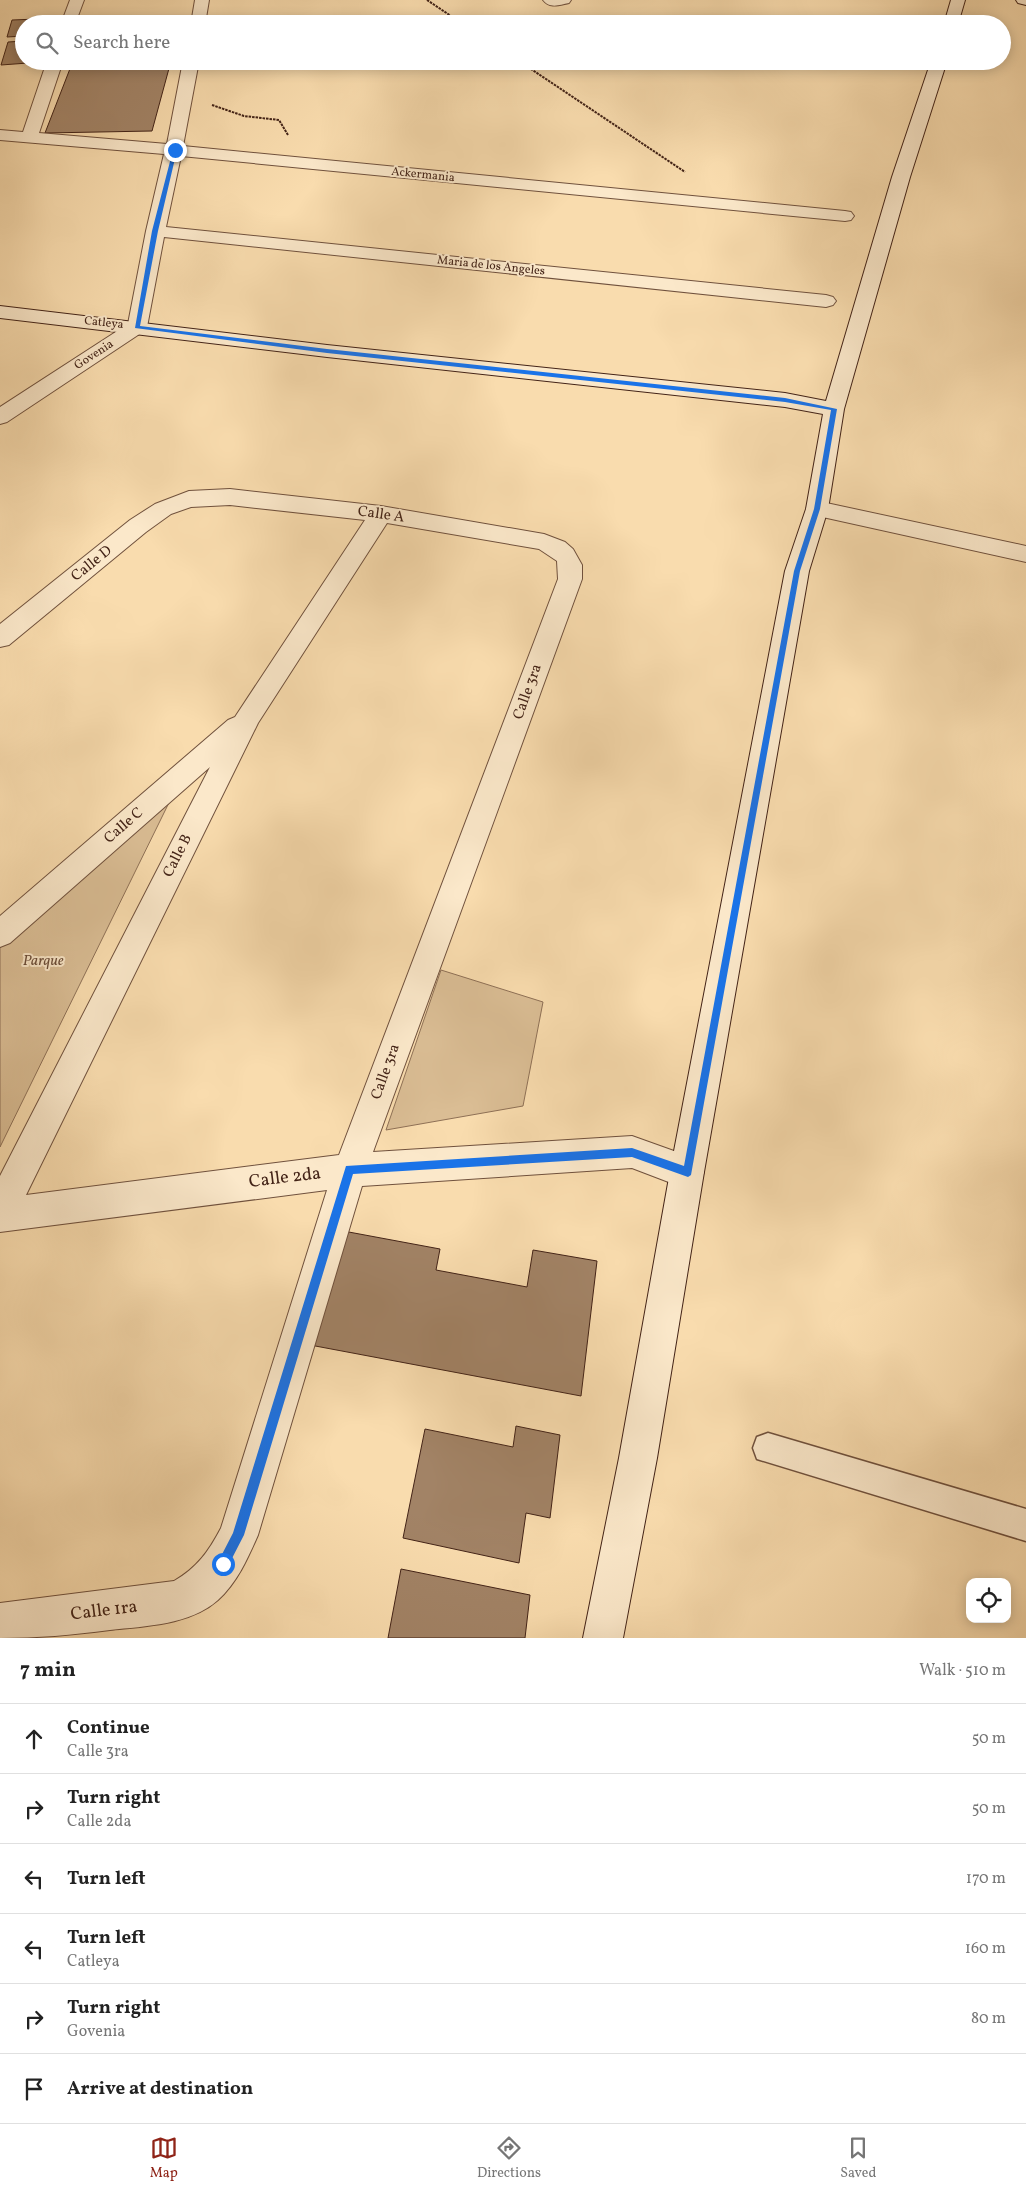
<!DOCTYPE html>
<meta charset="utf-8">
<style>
body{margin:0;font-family:Vollkorn,serif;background:#f2f2f2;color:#222}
.controls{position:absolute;right:15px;bottom:15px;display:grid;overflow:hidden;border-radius:10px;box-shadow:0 2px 12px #0003}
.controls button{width:45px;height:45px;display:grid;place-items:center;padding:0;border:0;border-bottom:1px solid #e0e0e0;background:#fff;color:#222;font:25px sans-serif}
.stop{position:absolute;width:15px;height:15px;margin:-11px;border:4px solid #1a73e8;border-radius:50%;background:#fff}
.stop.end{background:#1a73e8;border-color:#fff;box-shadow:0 1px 5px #0008}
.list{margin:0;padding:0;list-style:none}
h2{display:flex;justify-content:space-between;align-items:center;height:65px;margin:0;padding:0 20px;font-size:21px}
h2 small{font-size:16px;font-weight:400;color:#767676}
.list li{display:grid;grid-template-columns:32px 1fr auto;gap:15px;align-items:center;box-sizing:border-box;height:70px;padding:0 20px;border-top:1px solid #e0e0e0}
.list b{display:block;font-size:19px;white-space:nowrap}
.list p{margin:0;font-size:16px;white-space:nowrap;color:#767676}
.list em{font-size:16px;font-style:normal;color:#767676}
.icon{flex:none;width:28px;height:28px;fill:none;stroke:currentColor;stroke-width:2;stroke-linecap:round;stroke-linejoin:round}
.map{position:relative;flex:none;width:1026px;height:1638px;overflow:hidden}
.search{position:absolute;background:#fff;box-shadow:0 2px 12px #0003;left:15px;right:15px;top:15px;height:55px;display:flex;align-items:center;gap:12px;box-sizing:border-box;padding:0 18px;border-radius:28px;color:#767676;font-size:19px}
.sheet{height:485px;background:#fff}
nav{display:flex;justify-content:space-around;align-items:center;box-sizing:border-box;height:70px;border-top:1px solid #e0e0e0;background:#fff;font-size:14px;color:#767676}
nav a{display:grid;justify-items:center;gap:2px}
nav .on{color:#8f2418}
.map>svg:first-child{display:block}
.green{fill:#dabd94;stroke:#8e7056}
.building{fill:#a28366;stroke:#432317}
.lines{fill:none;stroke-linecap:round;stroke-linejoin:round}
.lane-casing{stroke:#70513d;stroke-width:3}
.street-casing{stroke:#70513d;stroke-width:2}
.secondary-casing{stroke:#432317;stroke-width:2}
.path{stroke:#432317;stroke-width:2;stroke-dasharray:2.5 1;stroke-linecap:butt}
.lane{fill:#fbe8ca;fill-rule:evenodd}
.street{fill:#fbe8ca;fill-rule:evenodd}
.secondary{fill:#fbe8ca;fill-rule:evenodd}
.route{fill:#1a73e8}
.labels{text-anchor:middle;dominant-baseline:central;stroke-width:4;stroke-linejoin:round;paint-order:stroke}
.far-street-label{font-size:12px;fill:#432317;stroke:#fbe8ca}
.street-label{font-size:15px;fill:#432317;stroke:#fbe8ca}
.park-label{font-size:15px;font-style:italic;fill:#694a36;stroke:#fbe8ca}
.near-street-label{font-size:18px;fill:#432317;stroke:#fbe8ca}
</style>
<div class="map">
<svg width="1026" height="1638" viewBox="0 0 1026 1638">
<rect width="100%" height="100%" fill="#f9dcae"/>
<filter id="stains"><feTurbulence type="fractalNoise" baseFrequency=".004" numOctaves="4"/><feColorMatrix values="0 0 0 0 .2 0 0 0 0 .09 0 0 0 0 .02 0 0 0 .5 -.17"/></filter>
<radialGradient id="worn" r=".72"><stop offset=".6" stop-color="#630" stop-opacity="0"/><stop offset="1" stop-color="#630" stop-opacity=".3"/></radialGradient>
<g class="green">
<path d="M 187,766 L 0,1147 L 0,943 Z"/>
<path d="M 441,970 L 543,1002 L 523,1106 L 386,1130 Z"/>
</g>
<g class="building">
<path d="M 38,19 L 37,24 L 24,24 L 24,36 L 7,37 L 12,20 Z"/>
<path d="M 24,41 L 24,61 L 29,61 L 28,63 L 1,65 L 8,42 Z"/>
<path d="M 73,61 L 171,61 L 152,131 L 45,133 Z"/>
<path d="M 338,1230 L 440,1249 L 436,1270 L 527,1287 L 533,1250 L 597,1261 L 581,1396 L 310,1345 Z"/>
<path d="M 516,1426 L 560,1435 L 550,1518 L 526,1513 L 519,1563 L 403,1538 L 425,1429 L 513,1447 Z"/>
<path d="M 401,1569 L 530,1595 L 525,1638 L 388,1638 Z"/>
</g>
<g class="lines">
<defs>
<path id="lane" d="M 768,1433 L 1026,1509 L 1026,1541 L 757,1459 L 753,1448 L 757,1437 Z"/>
<g id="street">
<path d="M 70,0 L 84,0 L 75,24 L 61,24 Z"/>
<path d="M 195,0 L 209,0 L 205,24 L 191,24 Z"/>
<path d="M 543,0 L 571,0 L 569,3 C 559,5 550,9 543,0 Z"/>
<path d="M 47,61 L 63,61 L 39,133 L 167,144 L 183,61 L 199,61 L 183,146 L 845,211 L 851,212 L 854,216 L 851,220 L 845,221 L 181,156 L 166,227 L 826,295 L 833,297 L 836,301 L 833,305 L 826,307 L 164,237 L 147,327 L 144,331 L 7,422 L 0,424 L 0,407 L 128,324 L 146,231 L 164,154 L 0,140 L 0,130 L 23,132 Z"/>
<path d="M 230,489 L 381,506 L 544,534 L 565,542 L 573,549 L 582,565 L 582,579 L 373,1152 L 632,1136 L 699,1160 L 704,1172 L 699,1184 L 687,1189 L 632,1168 L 362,1186 L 258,1535 C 248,1558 237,1583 218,1600 C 190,1625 146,1626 110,1630 C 73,1635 37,1638 0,1638 L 0,1603 L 174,1581 C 197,1568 209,1551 221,1528 L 327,1190 L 0,1232 L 0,1176 L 210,767 L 10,943 L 0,947 L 0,916 L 228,720 L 235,717 L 365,520 L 230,505 L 191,507 L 171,514 L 146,532 L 9,645 L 0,647 L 0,624 L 130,520 L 155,504 L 189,491 ZM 387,523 L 539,549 L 557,561 L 558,579 L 339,1155 L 26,1195 L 258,723 Z"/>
<path d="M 817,501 L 1026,546 L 1026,562 L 809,514 L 806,509 L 809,504 Z"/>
</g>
<g id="secondary">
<path d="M 951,0 L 965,0 L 958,24 L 944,24 Z"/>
<path d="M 1016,0 L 1026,0 L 1026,5 L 1018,3 Z"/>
<path d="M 931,61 L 947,61 L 910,177 L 844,409 L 828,509 L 809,571 L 704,1172 L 657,1458 L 623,1638 L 583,1638 L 619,1458 L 670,1172 L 785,571 L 806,509 L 823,414 L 785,407 L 327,357 L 0,318 L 0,306 L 327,345 L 785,393 L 826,401 L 892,177 Z"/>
</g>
</defs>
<use href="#lane" class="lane-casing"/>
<use href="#street" class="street-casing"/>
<use href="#secondary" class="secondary-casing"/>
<g class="path">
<path d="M 427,0 L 463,24"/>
<path d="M 519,61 L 685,172"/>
<path d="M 212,105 L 244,116 L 279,120 L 288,135"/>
</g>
<use href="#lane" class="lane"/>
<use href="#street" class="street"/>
<use href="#secondary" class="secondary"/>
</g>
<path class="route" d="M 175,149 L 177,150 L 158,231 L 140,326 L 327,349 L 785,398 L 837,409 L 820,509 L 800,571 L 691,1175 L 688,1177 L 632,1157 L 353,1174 L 244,1535 L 227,1568 L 223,1570 L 219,1568 L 217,1564 L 233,1533 L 346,1166 L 632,1148 L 684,1166 L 794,571 L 814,509 L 831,410 L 785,402 L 327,353 L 135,328 L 152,231 L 173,150 Z"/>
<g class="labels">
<g class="far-street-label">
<text transform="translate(423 175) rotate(6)">Ackermania</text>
<text transform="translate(491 266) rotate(6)">Maria de los Angeles</text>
<text transform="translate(104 323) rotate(6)">Catleya</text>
<text transform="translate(94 355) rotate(-33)">Govenia</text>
</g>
<g class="street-label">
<text transform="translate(381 515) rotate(8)">Calle A</text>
<text transform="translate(92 564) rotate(-39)">Calle D</text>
<text transform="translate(528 692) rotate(-70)">Calle 3ra</text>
<text transform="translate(124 826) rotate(-41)">Calle C</text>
<text transform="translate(178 856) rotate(-63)">Calle B</text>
<text transform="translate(386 1072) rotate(-70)">Calle 3ra</text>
</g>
<g class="park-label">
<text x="43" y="961">Parque</text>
</g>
<g class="near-street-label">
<text transform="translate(285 1178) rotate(-7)">Calle 2da</text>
<text transform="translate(104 1611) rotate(-7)">Calle 1ra</text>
</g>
</g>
<rect width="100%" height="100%" filter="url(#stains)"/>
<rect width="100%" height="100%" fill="url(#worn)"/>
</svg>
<div class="controls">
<button><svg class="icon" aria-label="locate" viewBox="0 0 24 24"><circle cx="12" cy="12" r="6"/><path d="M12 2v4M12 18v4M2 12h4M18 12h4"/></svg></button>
</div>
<div class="stop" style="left:223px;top:1564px"></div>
<div class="stop end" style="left:175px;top:150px"></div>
<div class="search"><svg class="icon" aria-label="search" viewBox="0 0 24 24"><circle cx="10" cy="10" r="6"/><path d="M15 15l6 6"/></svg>Search here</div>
</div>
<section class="sheet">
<h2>7 min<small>Walk · 510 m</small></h2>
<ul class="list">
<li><svg class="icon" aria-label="ahead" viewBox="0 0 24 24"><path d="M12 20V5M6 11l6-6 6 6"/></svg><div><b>Continue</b><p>Calle 3ra</p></div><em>50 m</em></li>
<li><svg class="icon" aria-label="right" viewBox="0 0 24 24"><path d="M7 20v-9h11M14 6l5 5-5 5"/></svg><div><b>Turn right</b><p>Calle 2da</p></div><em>50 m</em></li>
<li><svg class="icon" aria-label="left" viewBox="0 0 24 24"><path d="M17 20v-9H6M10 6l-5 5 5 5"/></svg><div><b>Turn left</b></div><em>170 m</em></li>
<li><svg class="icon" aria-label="left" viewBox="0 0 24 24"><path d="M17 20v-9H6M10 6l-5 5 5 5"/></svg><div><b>Turn left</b><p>Catleya</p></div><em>160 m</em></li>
<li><svg class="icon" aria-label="right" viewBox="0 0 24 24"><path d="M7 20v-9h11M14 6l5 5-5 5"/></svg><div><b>Turn right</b><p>Govenia</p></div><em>80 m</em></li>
<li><svg class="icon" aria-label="arrive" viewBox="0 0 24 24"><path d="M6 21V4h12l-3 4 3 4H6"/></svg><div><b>Arrive at destination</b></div></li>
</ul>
</section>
<nav>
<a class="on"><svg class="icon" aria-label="map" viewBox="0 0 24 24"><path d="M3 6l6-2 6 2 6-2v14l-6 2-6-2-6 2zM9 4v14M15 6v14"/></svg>Map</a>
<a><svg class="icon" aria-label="directions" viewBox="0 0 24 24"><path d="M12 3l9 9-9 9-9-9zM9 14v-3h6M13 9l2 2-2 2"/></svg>Directions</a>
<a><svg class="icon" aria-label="saved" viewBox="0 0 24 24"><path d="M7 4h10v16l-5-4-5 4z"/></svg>Saved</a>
</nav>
